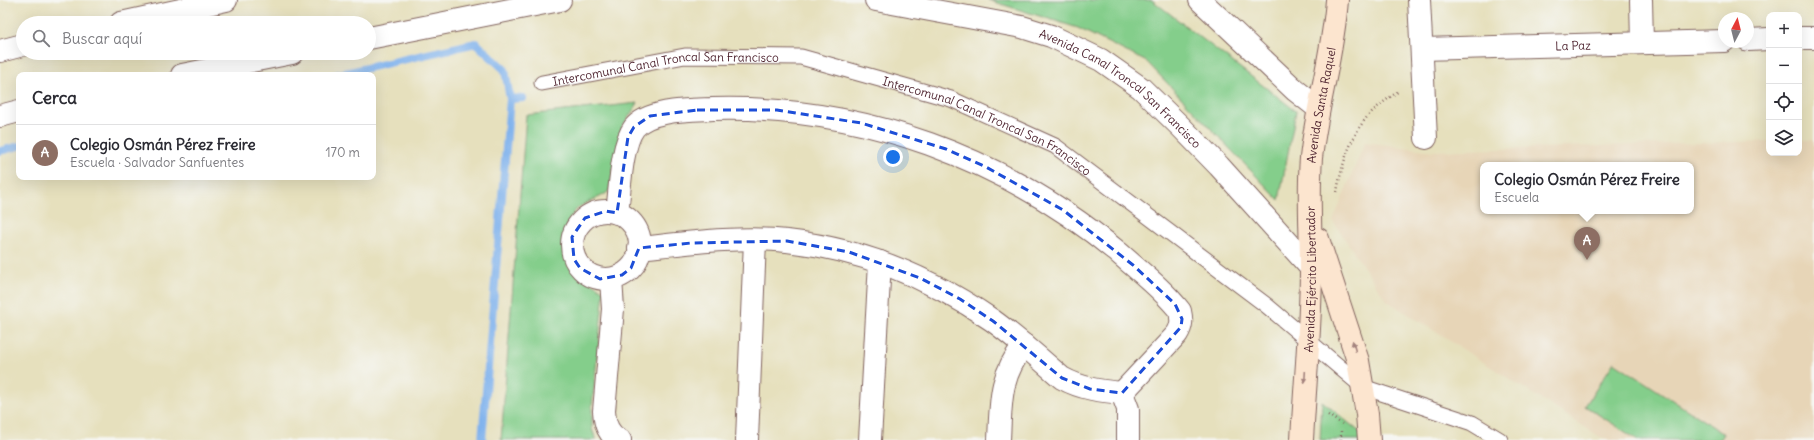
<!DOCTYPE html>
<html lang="es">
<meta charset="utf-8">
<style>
body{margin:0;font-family:Delius,sans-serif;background:#f7f7f7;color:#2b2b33}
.controls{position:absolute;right:12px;top:12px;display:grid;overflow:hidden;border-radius:8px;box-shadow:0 4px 16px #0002}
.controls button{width:36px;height:36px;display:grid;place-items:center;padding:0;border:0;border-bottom:1px solid #e1e1e2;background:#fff;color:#2b2b33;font:20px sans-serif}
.compass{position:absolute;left:1718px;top:12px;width:36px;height:36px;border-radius:50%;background:#fff;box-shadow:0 4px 16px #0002;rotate:7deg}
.you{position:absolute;left:893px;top:157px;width:14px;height:14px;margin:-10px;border:3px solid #fff;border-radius:50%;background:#1a73e8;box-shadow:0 0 0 6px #1a73e833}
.badge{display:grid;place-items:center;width:26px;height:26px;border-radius:50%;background:#7c3aed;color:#fff;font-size:13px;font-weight:700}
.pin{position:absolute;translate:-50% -33px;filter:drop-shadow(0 1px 2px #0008)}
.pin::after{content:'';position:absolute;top:21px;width:14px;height:12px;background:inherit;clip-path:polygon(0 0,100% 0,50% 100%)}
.popup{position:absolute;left:1480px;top:162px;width:214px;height:52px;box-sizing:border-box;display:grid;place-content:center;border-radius:8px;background:#fff;filter:drop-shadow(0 1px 3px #0005);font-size:13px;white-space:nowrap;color:#7c7c81}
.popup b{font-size:15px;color:#2b2b33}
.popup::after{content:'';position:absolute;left:50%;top:100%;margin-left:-8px;border:8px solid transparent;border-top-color:#fff}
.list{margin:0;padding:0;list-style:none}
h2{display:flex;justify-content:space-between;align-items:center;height:52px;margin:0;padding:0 16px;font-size:17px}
h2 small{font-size:13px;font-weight:400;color:#7c7c81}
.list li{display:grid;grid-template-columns:26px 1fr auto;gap:12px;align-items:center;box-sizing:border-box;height:56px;padding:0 16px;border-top:1px solid #e1e1e2}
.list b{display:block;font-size:15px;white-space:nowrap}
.list p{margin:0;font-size:13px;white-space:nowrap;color:#7c7c81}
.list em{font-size:13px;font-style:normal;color:#7c7c81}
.icon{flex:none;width:22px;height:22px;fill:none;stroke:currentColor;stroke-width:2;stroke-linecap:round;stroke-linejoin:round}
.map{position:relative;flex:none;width:1814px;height:440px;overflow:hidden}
.search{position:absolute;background:#fff;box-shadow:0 4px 16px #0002;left:16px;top:16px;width:360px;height:44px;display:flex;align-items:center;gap:10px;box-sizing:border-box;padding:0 14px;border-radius:22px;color:#7c7c81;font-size:15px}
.panel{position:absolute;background:#fff;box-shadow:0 4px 16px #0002;left:16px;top:72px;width:360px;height:108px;border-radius:8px}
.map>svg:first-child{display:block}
.built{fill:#e7d5b7;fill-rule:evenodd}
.green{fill:#84ce8b;stroke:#67765b}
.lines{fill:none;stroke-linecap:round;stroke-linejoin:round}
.stream{stroke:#81b3ed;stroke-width:8}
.lane-casing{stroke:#81635e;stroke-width:17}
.street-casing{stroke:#81635e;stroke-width:24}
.secondary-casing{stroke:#81635e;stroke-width:24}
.path{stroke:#81635e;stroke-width:2.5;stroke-dasharray:1 3;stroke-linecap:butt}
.lane{stroke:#fff;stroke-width:15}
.street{stroke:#fff;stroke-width:22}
.secondary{stroke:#fce5cf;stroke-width:22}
.oneway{fill:#a3827d}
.marked{fill:none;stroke:#1d4ed8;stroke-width:3;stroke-dasharray:8 5;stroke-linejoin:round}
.labels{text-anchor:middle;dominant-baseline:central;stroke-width:3;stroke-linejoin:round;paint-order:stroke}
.street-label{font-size:12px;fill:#4a1f2b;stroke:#f6f6f2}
</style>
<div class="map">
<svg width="1814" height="440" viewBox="0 0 1814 440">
<rect width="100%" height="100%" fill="#f6f6f2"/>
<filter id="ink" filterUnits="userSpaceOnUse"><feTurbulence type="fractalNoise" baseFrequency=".025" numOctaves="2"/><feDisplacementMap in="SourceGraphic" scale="8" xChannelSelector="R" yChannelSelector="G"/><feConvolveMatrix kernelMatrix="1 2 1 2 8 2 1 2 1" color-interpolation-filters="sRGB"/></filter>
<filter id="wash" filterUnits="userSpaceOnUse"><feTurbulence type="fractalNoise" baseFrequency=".012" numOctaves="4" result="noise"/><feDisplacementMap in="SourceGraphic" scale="16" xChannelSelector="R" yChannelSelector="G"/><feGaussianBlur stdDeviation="0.9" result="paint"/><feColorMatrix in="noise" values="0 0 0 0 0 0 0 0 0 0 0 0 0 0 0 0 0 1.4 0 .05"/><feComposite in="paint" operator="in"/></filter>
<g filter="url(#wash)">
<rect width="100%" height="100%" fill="#e6e0bd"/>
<path class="built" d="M 1799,140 L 1814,140 L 1814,440 L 1605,440 L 1386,300 L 1333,221 L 1365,142 L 1433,151 L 1769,141 L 1769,153 L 1799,153 ZM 1483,165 L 1691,165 L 1691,211 L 1483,211 Z"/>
<g class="green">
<path d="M 988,0 L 1152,0 L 1296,111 L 1279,200 L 1147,62 L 1078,28 Z"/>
<path d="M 638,103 L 622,127 L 609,191 C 599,200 584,201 575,211 C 570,217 566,227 566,234 C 562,266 581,274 604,291 L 592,407 L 592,429 L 596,440 L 501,440 L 526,115 Z"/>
<path d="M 1614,362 L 1724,434 L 1720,440 L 1638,440 L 1585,406 Z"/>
<path d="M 1322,401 L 1361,433 L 1361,440 L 1320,440 Z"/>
</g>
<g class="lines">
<g class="stream">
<path d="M 336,75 L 476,43 L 505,70 L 510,99 L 523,98"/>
<path d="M 0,151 L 19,146"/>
<path d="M 482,440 L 510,99"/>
</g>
</g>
</g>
<g filter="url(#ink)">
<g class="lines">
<defs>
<g id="lane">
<path id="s1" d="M 542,83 L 685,56 L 801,57 L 951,99 L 1055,146 L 1266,305 L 1363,387 L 1472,423 L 1500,440"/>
</g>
<g id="street">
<path id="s2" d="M 876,0 L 1022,27 L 1051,36 L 1101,60 L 1141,88 L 1181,127 L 1219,166 L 1311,268"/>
<path d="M 1200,0 L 1295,90 L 1318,108"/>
<path d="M 1419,0 L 1426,138"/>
<path d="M 1641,0 L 1642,43"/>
<path d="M 121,23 L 226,0"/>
<path d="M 369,38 L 560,0"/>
<path d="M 1799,38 L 1814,38"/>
<path d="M 1748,40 L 1769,39"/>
<path id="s3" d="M 1422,49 L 1724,41"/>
<path d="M 0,51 L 23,45"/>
<path d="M 182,75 L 292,53"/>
<path d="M 0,116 L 19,111"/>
<circle cx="606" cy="245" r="34"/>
<path d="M 617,213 C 620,191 621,145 634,128 C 649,109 691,110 713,109 C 862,105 1005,158 1119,253 C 1139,271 1163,289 1180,311 C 1182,320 1182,326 1177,334 L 1122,393"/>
<path d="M 639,248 C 688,243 738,236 787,241 C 861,249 931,278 992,320 C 1017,338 1039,358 1062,378 C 1082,389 1101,391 1122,393"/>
<path d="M 611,279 L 613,309 L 604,411 C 605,424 608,435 620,440"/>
<path d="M 1122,393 L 1128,409 L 1128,440"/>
<path d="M 747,440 L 755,240"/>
<path d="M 870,440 L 880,262"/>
<path d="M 999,440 C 1001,401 999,377 1024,345"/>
</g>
<g id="secondary">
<path d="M 1318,239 L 1358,361 L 1367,414 L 1369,440"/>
<path id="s4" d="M 1302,440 C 1305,383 1311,325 1311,267 C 1311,231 1308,195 1311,158 C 1317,105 1333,54 1337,0"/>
</g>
</defs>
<use href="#lane" class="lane-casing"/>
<use href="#street" class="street-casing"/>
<use href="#secondary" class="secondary-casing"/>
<g class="path">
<path d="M 1337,192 C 1341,166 1353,128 1374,110 C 1382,103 1390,97 1399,91"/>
<path d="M 1328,415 L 1342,424"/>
<path d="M 1341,440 L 1341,431"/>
</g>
<use href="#lane" class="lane"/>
<use href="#street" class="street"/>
<use href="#secondary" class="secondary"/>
</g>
<defs><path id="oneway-solid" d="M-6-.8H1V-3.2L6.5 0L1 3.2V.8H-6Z"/></defs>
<g class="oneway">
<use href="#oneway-solid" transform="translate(1354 346) rotate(-106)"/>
<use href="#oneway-solid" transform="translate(1305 377) rotate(93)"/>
</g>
</g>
<path class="marked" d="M 697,110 L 777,110 L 861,123 L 946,149 L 986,167 L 1063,210 L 1133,265 L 1175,304 L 1182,319 L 1181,327 L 1122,393 L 1090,389 L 1062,378 L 993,321 L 960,299 L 920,278 L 849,252 L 787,241 L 691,243 L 639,248 L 631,268 L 622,275 L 600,279 L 580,268 L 574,259 L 572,237 L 585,218 L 606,211 L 617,213 L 628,137 L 634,127 L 650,116 Z"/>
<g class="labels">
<g class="street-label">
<text stroke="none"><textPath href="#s3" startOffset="151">La Paz</textPath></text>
<text stroke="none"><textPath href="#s1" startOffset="125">Intercomunal Canal Troncal San Francisco</textPath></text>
<text stroke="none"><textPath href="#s2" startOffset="266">Avenida Canal Troncal San Francisco</textPath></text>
<text stroke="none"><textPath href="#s4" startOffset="336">Avenida Santa Raquel</textPath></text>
<text stroke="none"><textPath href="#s1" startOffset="461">Intercomunal Canal Troncal San Francisco</textPath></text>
<text stroke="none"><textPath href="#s4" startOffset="161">Avenida Ejército Libertador</textPath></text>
</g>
</g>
</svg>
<div class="controls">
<button>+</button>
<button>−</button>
<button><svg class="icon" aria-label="locate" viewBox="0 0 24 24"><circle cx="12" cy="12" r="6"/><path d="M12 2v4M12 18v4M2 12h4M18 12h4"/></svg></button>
<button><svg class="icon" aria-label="layers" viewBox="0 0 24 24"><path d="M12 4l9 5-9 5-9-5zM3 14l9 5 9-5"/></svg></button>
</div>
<svg class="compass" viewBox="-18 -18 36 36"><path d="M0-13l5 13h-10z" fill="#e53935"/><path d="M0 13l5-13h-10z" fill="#7c7c81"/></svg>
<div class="you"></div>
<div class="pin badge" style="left:1587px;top:260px;background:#8d6e63">A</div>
<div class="popup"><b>Colegio Osmán Pérez Freire</b>Escuela</div>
<div class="search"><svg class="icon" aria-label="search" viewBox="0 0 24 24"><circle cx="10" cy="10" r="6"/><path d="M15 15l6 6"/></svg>Buscar aquí</div>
<section class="panel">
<h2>Cerca<small></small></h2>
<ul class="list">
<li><span class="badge" style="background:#8d6e63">A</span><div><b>Colegio Osmán Pérez Freire</b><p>Escuela · Salvador Sanfuentes</p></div><em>170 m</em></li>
</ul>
</section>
</div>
